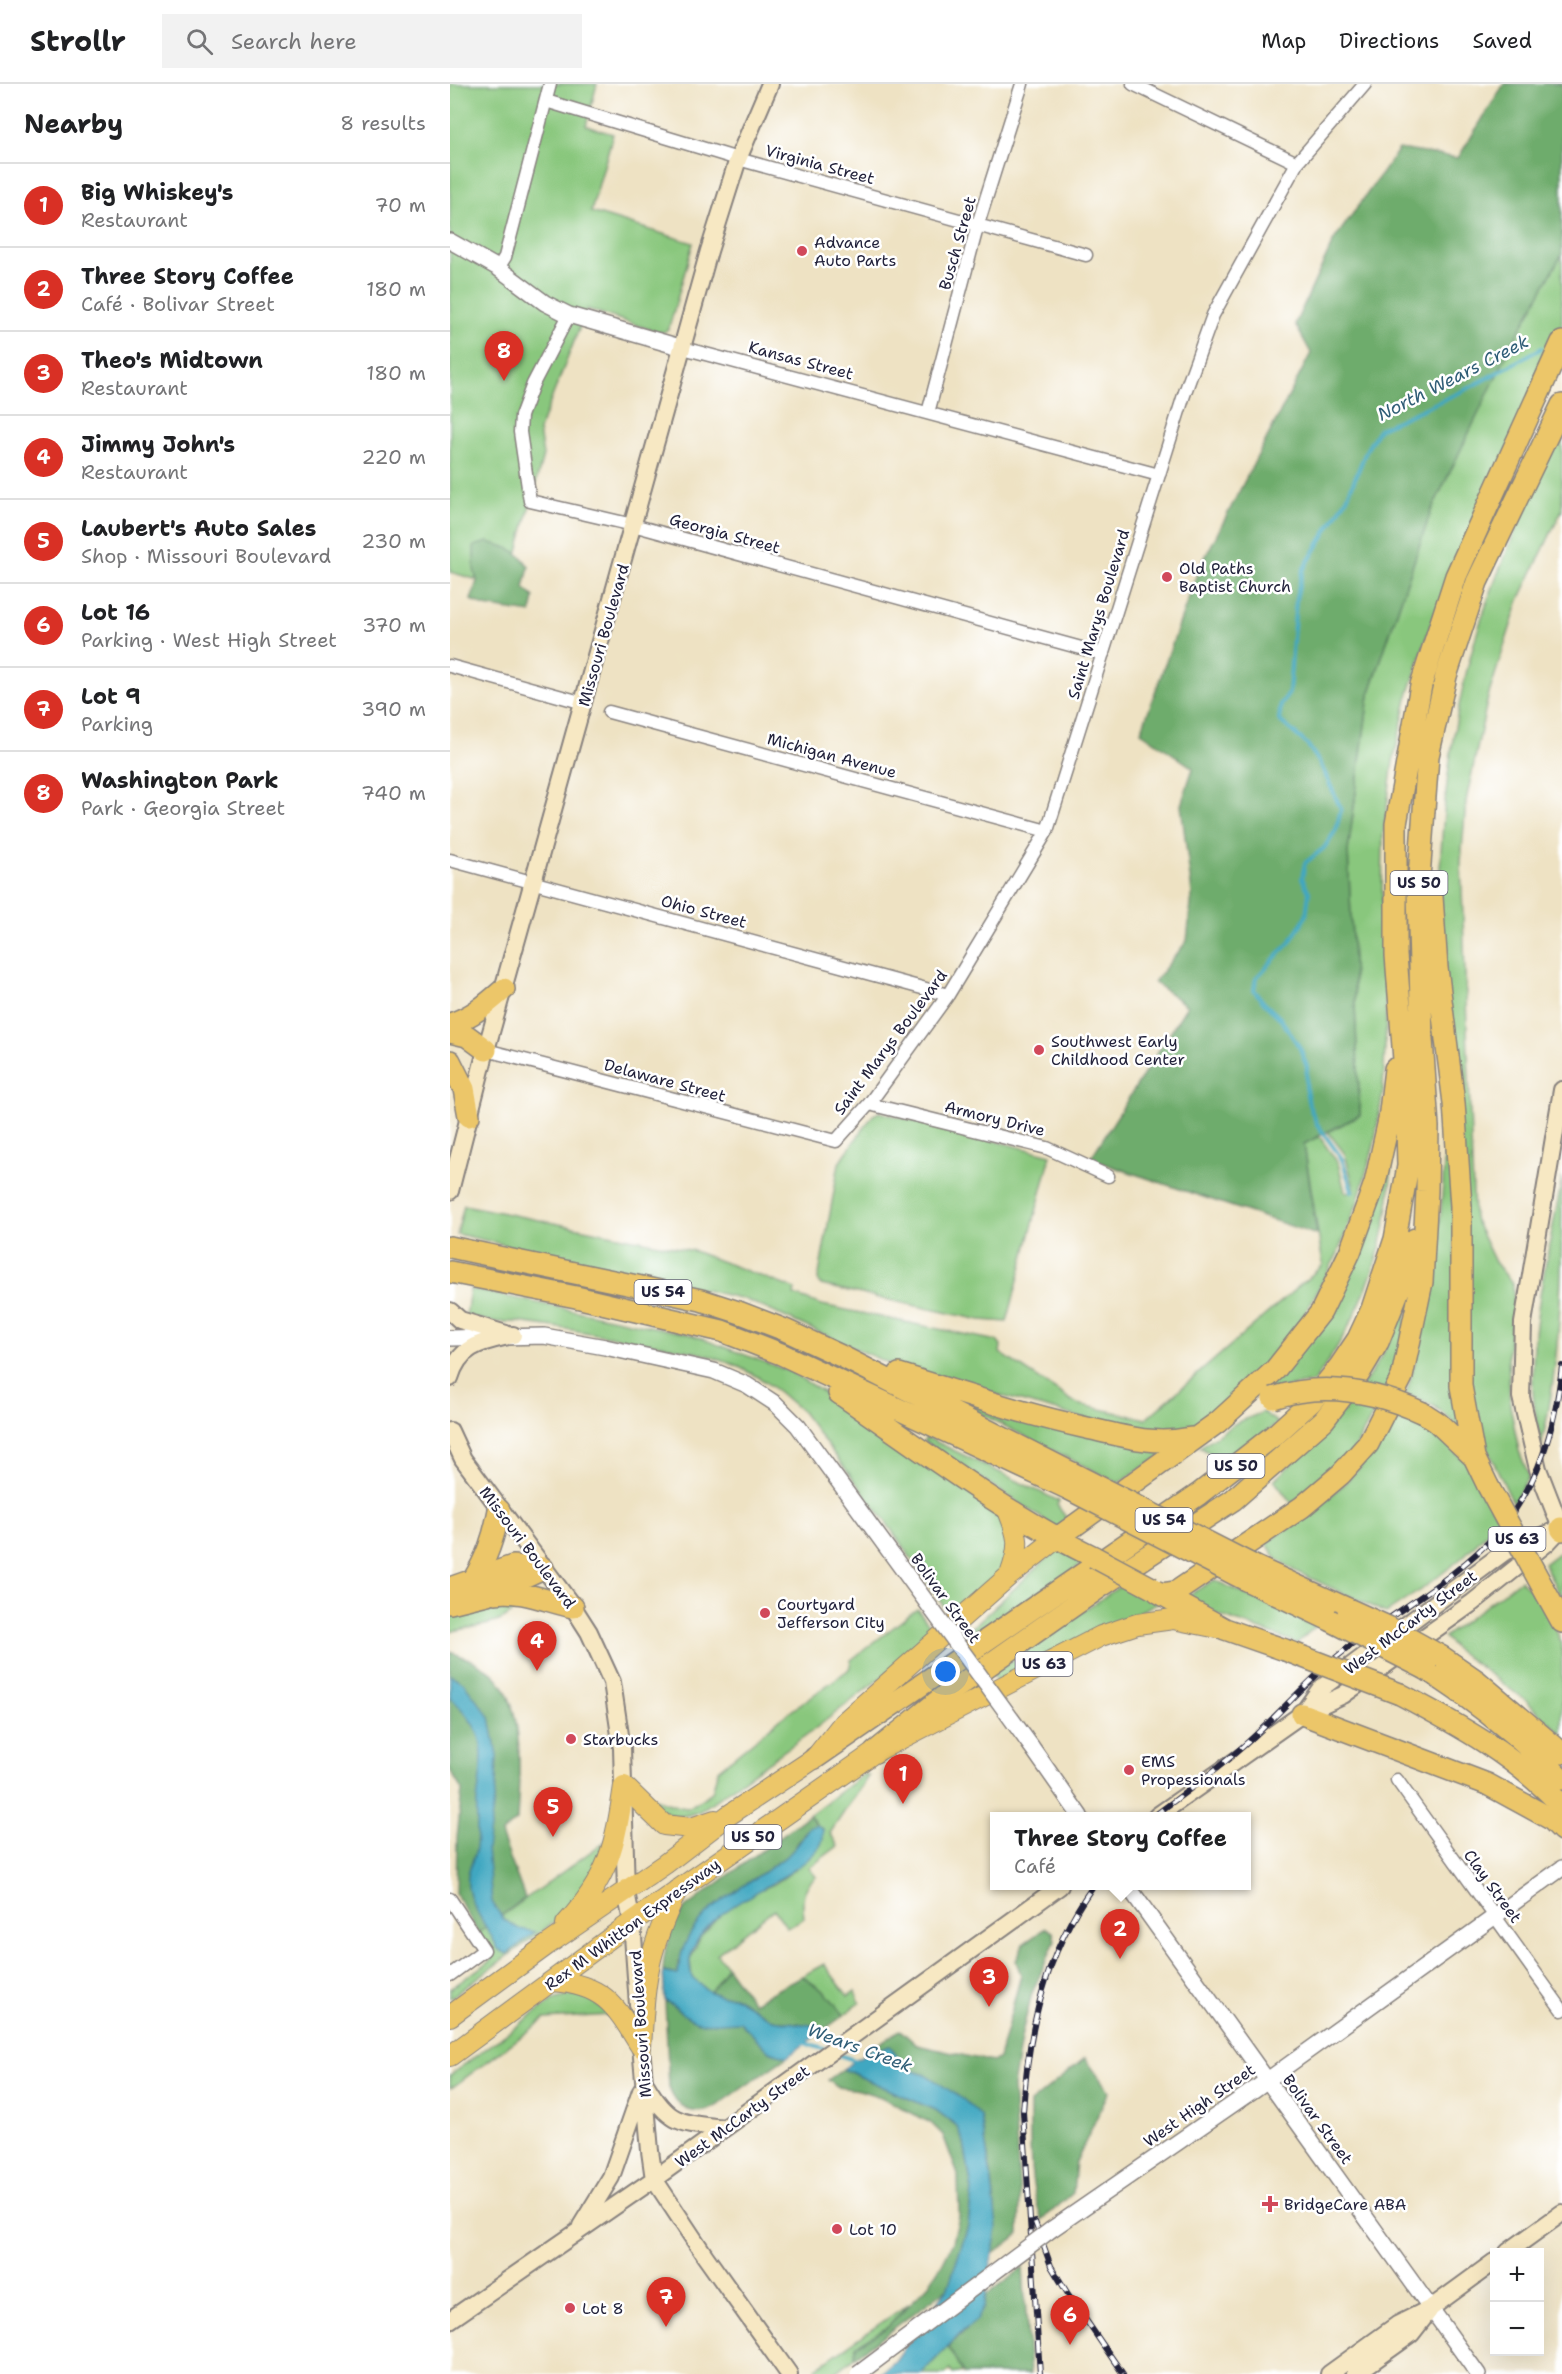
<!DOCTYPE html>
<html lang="en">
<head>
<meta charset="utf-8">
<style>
	:root { --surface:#fff; --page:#f2f2f2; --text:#202124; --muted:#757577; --line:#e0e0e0; --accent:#d93025 }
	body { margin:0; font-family:"Shantell Sans",sans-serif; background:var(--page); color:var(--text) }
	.controls { position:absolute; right:18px; bottom:18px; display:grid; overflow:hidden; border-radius:0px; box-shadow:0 6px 24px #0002 }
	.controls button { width:54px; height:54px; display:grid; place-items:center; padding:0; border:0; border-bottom:2px solid var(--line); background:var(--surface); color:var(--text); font:30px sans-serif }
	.you { position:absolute; left:496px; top:1588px; width:21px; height:21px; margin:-15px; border:4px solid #fff; border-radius:50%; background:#1a73e8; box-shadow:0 0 0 9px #1a73e833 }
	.badge { display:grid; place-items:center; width:39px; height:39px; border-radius:50%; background:var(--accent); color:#fff; font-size:20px; font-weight:700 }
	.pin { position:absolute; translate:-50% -50px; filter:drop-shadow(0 2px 3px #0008) }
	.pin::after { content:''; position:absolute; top:32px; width:21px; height:18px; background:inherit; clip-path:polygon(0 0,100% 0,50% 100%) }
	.popup { position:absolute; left:540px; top:1728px; width:261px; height:78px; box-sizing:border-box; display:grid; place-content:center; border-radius:0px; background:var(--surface); filter:drop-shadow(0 2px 4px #0005); font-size:20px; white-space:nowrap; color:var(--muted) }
	.popup b { font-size:22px; color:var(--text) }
	.popup::after { content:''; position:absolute; left:50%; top:100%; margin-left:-12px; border:12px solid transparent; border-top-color:var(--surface) }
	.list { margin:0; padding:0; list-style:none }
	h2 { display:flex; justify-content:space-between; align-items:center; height:78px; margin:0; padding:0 24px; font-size:26px }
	h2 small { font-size:20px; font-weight:400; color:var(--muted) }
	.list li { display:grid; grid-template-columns:39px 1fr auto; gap:18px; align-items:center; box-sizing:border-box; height:84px; padding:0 24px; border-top:2px solid var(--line) }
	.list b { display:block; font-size:22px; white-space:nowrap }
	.list p { margin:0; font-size:20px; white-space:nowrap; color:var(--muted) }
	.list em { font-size:20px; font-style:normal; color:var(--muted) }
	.icon { flex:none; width:33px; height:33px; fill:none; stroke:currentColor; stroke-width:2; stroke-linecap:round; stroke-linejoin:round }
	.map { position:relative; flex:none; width:1112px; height:2290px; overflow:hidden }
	header { display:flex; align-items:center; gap:36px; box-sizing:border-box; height:84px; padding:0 30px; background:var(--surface); border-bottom:2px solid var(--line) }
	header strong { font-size:28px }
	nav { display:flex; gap:33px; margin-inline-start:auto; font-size:21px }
	.search { width:420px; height:54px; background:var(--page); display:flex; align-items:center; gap:15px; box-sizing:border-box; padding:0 21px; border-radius:0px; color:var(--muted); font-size:22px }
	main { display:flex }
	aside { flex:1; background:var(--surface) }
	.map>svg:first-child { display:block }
</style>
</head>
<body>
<header>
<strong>Strollr</strong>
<div class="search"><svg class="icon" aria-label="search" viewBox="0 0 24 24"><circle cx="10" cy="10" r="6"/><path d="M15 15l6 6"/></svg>Search here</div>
<nav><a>Map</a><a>Directions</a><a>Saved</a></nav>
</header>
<main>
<aside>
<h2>Nearby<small>8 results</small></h2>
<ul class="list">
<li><span class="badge">1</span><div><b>Big Whiskey's</b><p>Restaurant</p></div><em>70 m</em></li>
<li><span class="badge">2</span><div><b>Three Story Coffee</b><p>Café · Bolivar Street</p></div><em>180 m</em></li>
<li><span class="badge">3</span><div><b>Theo's Midtown</b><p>Restaurant</p></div><em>180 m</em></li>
<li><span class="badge">4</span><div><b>Jimmy John's</b><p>Restaurant</p></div><em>220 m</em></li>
<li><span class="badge">5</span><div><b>Laubert's Auto Sales</b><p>Shop · Missouri Boulevard</p></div><em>230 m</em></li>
<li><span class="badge">6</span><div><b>Lot 16</b><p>Parking · West High Street</p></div><em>370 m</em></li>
<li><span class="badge">7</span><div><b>Lot 9</b><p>Parking</p></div><em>390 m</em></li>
<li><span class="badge">8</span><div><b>Washington Park</b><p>Park · Georgia Street</p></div><em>740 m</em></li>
</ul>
</aside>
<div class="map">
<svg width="1112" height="2290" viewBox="0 0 1112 2290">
	<rect width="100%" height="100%" fill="#fff"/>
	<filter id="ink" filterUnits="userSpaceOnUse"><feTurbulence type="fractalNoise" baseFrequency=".0167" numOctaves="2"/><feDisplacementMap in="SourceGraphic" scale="12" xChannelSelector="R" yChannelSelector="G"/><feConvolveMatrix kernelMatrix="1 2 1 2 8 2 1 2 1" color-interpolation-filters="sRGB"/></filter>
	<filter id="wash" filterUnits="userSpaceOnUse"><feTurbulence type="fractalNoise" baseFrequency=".008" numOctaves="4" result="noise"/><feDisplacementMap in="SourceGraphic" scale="24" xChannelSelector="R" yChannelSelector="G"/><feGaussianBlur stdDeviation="1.35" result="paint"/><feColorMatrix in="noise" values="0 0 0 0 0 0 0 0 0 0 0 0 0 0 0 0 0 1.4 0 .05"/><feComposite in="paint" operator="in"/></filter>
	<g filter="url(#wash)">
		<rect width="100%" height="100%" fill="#eee2c3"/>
		<path fill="#89c77d" stroke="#56745c" stroke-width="1.5" d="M0 0H147L136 42 163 50 141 128 243 159 219 244 214 248H208L137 225 89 346 93 372 58 505 0 488Z
			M1112 170V240L982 536 957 615 943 678 933 752 932 821 936 940 933 1007 924 1061 907 1120 887 1171 853 1233 819 1275 786 1308 748 1341 729 1350 677 1346 468 1289 438 1279 294 1215 7 1150 14 1121 244 1167 345 1205 344 1211 372 1221 547 1257 551 1262 550 1269 627 1320 696 1335 873 1181 854 1060 869 1052 888 1079 895 1108 905 1107 895 1070 878 1048 910 1031 898 767 919 611 981 427 1060 264Z
			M1112 344V426L1069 516 1038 613 1016 717 1011 778 1024 1134 1045 1178 1063 1200V1229L1058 1269 1060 1321 1069 1367 1079 1392 1063 1419 1039 1368 1025 1329 1020 1294 989 806C993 710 1004 611 1037 519 1058 459 1086 401 1112 344Z
			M429 1028 601 1071 557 1238 530 1236 371 1201 368 1196 389 1079 423 1031Z
			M996 1031 1002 1098 1011 1344 984 1322 956 1310C984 1225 994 1120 996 1031Z
			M942 1066C941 1084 941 1103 938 1121 930 1187 902 1245 864 1298L811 1308 840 1278Z
			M1112 1094C1112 1183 1112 1276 1091 1362 1088 1344 1084 1326 1083 1308 1080 1236 1100 1164 1112 1094Z
			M20 1205 242 1251 341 1288 406 1329 556 1431 560 1480 503 1536 436 1438 352 1328 329 1308 308 1293 285 1281 253 1270 211 1261 104 1243 68 1238H43L16 1232Z
			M958 1217 950 1281 901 1371 842 1420 824 1396C884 1342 928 1294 958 1217Z
			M505 1317 709 1366 714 1370 668 1399Z
			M948 1327 969 1335 1019 1381 1049 1436 1013 1473 975 1503 936 1529 845 1487 827 1475 816 1459C877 1417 912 1394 948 1327Z
			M813 1328 828 1339 775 1379 750 1363 786 1339Z
			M476 1353 609 1417 607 1421 618 1436 607 1444 474 1357Z
			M607 1465 635 1478 519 1555 515 1550Z
			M1112 1466V1515L1094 1480Z
			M764 1496 866 1542 847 1559 755 1526 735 1513Z
			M1070 1496 1093 1516 1112 1560V1650L1075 1616 1004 1564 994 1553Z
			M673 1500 707 1519 548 1599 542 1590Z
			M78 1519V1523L64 1526C52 1543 19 1542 0 1548V1532L47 1520Z
			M467 1525 487 1550 366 1644 250 1727C225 1737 216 1733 199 1713L230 1723 238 1724 262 1708 268 1686 330 1635 398 1586 401 1581V1576Z
			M414 1690 419 1691 380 1749 388 1762 359 1784 366 1793C351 1805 352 1817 354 1834L337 1844 324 1825 267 1870 277 1883 260 1908 242 1894 240 1876 251 1852 272 1829 302 1809 324 1800 345 1786 373 1745 367 1741 359 1731Z
			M154 1758 146 1790 114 1831 0 1914V1905L41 1876 42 1870 28 1849Z
			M374 1880 398 1912 405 1907 410 1919 394 1931 376 1909 352 1892Z
			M127 1910 139 1913 159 1931 95 1935 0 2005V1991L103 1916Z
			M458 2220 438 2243 406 2262 405 2273 384 2290H368L366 2284Z
			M498 2263 513 2288 503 2290 500 2286 495 2290H471Z"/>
		<path fill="#6eac6c" stroke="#486754" stroke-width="1.5" d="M1054 0H1112V170L1060 264 981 427 919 611 898 767 910 1031 854 1060 867 1151 640 1075 737 922 704 898 737 857 742 810 731 721 743 684 691 648 748 487 861 269 845 240 884 156 949 65 1008 74Z
			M38 458C57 463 69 466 79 483L74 504 84 513 81 529 34 522 21 516 27 497 24 485V462Z
			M0 1568C18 1574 36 1581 48 1595 76 1628 69 1696 67 1736L51 1750 75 1814 28 1849 6 1810 7 1754 12 1706 0 1686Z
			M359 1731 367 1741 359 1743 341 1769 261 1825 228 1878V1891L213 1888C214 1862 220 1844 235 1824Z
			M596 1844 603 1848 605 1857 582 1909 572 1949 563 2002 570 2115 569 2150 543 2170C550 2123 539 2078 530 2032L478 1992 457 1985 440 1962 432 1965 425 1962 450 1946 467 1961 543 1978 549 1974 571 1891 566 1877 573 1860Z
			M277 1883 303 1919 352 1892 376 1909 394 1931 375 1945 367 1942 323 1936 284 1912H272L260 1908Z
			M215 1917C225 1921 230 1929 238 1933 255 1941 272 1938 290 1938L319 1967 337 1973 265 2023C244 2033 227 2026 219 2004Z
			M635 1974 659 2007 626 2078 623 2109 592 2136C578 2100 580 2057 580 2019Z
			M393 1985 487 2027 507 2042 514 2058 522 2106 518 2142 498 2204 405 2273 406 2262 438 2243 479 2200 492 2180 503 2158 509 2133 508 2091 493 2051 481 2039 431 2013 409 2006 387 2003 378 1996Z
			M573 2184 580 2290H514L498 2263C514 2246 532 2237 535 2212Z"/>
		<path fill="#40a7c1" stroke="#31647e" stroke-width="1.5" d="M0 1591 13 1598 40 1633 47 1671 46 1703 37 1765 42 1818 53 1835 69 1845 85 1848 57 1870 48 1865C40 1847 20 1822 18 1803 16 1785 24 1779 26 1763 28 1748 26 1733 27 1717 33 1666 41 1653 0 1613Z
			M367 1741 373 1745C373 1748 374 1755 372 1758 370 1765 362 1771 357 1776 322 1807 252 1823 240 1875 239 1881 241 1888 242 1894L260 1908 272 1912H283L323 1936 367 1942 375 1945 337 1973 319 1967 290 1938C272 1938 254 1944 238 1933 229 1928 225 1921 215 1917L213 1888 228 1891C231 1824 297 1806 340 1769 348 1762 354 1752 359 1743Z
			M425 1962 432 1965 440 1962 457 1985 478 1992 514 2016 531 2032 542 2098 547 2144 534 2223 527 2236 512 2248 471 2290H430L445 2277 498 2204 518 2142 522 2106 514 2058 507 2042 487 2027 393 1985Z"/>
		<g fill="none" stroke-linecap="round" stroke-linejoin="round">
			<path stroke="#40a7c1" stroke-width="4" d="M902 1107 892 1075 867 1040 859 1021 856 1006 857 983 850 964 830 934 814 919 804 906 806 894 840 858 856 832 859 808 852 794 855 779 874 764 886 746 891 725 871 681 857 660 829 636 831 620 839 609 846 514 853 486 897 414 917 365 929 345 1017 305 1092 264
				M352 1958 373 1965
				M386 1970 407 1977"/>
		</g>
	</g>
	<g filter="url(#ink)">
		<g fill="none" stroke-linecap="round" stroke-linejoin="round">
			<defs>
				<path id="minor" d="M683 0 847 79
					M96 17 288 75 636 171
					M48 184 55 173 100 0
					M119 231 83 300 71 332 70 348 80 417 183 441 653 570
					M233 264 709 391
					M478 329 528 140 572 0
					M0 582 134 619
					M159 628 597 747
					M0 776 498 911
					M36 966 386 1057 419 1020 498 911 597 747 734 311 763 231 847 79 915 0
					M419 1020 597 1064 658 1092
					M947 1696 1112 1926
					M0 1815 34 1866 0 1891"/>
				<path id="tertiary" d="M0 157 48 184 95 219 119 231 233 264
					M0 1254 94 1252 155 1263 264 1287 297 1301 326 1320 348 1342 483 1527
					M581 1662 630 1732
					M678 1802 1028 2290
					M602 2145 805 2005 1112 1784"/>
				<path id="secondary" d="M0 1107 36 966 259 167 288 75 320 0
					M0 1227 10 1236 56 1250
					M0 1294C10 1260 33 1258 63 1251
					M0 1347 13 1375 123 1523 139 1548 162 1598 172 1664 176 1808 182 1838 188 1921
					M1111 1444 1088 1385 1071 1313 1073 1239 1112 1006
					M853 1629 870 1605 1053 1469 1102 1448
					M707 1732 852 1630 893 1611 1022 1519 1097 1459 1111 1444
					M190 1950 200 2067 204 2095 255 2172 339 2290
					M196 2001C220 2042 232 2039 275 2044
					M131 2142 161 2093 191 2007
					M1058 2168 1112 2129
					M0 2236 204 2095 610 1802
					M879 2290 947 2241 981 2224 1044 2178
					M905 2290 961 2250 979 2227"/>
				<path id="trunk" d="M557 1424C569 1453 571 1461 560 1491
					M174 1702 214 1741 241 1744 265 1736
					M116 1840C159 1793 165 1762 174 1702
					M103 1897C155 1901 165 1921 191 1963
					M0 1932 97 1861 215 1780 279 1731 365 1674 393 1639 560 1491 606 1455
					M191 1963C193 1934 194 1903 201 1875 207 1851 217 1828 227 1806
					M0 1972 182 1838 425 1668 651 1552 687 1540 723 1535 768 1544"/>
				<path id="motorway" d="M982 813 987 884 1004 1019 1011 1122V1302L1024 1373 1038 1402
					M0 940C22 933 37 920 54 905
					M0 948 17 952 36 966
					M0 977 14 1005 19 1032
					M0 1163 187 1202 251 1216 291 1229 335 1246 391 1272 622 1389
					M0 1188 126 1213 272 1247 331 1270 619 1405
					M449 1290C511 1309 573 1330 637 1344 674 1352 703 1362 741 1354
					M389 1309C472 1366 554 1429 644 1473
					M973 1329 987 1338 1024 1373
					M1111 1444 1112 1446
					M606 1455 768 1338 825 1286 871 1228 900 1168 925 1099 939 1036 945 985
					M806 1483 898 1525
					M796 1496 880 1536
					M22 1498C37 1474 44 1453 49 1426
					M0 1504 63 1482 92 1484
					M708 1508 775 1545 835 1566
					M46 1509C70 1505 99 1518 123 1523
					M1096 1509 1112 1538
					M712 1510 726 1508 852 1423 891 1390 918 1360 952 1293 972 1198 977 1107 978 1043 972 955 968 807 978 672 996 592 1027 498 1112 321
					M0 1519 37 1510 93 1484
					M992 1573 1027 1597 1112 1669
					M976 1585C1025 1617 1070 1653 1112 1695
					M950 1610C1009 1641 1067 1673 1112 1722
					M852 1630 1037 1700 1101 1735 1112 1746
					M425 1668 493 1613 653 1501 783 1416 874 1336 909 1290 928 1258 958 1183 965 1155
					M365 1674 749 1410 827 1349 861 1318 890 1282 908 1255 922 1225 945 1155 958 1082 956 1002 946 871V740L971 601 1006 492 1112 258"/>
			</defs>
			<use href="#minor" stroke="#88827f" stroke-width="15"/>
			<use href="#tertiary" stroke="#88827f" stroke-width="18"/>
			<use href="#secondary" stroke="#88827f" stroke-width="20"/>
			<use href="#trunk" stroke="#88827f" stroke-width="22"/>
			<use href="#motorway" stroke="#88827f" stroke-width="24"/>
			<use href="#minor" stroke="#fff" stroke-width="12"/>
			<use href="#tertiary" stroke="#fff" stroke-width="15"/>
			<use href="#secondary" stroke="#f7e8c3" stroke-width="16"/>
			<use href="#trunk" stroke="#ecc669" stroke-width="20"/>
			<use href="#motorway" stroke="#ecc669" stroke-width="21"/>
			<defs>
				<path id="rail" d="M704 1732C733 1710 763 1689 790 1665 825 1635 854 1600 889 1571 940 1529 1003 1498 1047 1449 1090 1400 1105 1344 1112 1282
					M585 2138 601 2182 618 2210 673 2290
					M590 2290 573 2028C578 1945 595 1870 643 1802"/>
			</defs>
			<use href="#rail" stroke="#22223b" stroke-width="6"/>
			<use href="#rail" stroke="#fff" stroke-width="4" stroke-dasharray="11" stroke-linecap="butt"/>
			<defs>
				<path id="tertiary-bridge" d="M483 1527 581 1662
					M408 2290 602 2145"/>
				<path id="motorway-bridge" d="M823 1314C874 1297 925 1307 973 1329
					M622 1389 806 1483
					M1038 1402 1096 1509
					M619 1405 796 1496
					M644 1473 702 1504
					M898 1525 938 1543 992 1573
					M880 1536 976 1585
					M835 1566 950 1610"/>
			</defs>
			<use href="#tertiary-bridge" stroke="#88827f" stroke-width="18" stroke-linecap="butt"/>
			<use href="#motorway-bridge" stroke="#88827f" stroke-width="24" stroke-linecap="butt"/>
			<use href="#tertiary-bridge" stroke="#fff" stroke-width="15"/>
			<use href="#motorway-bridge" stroke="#ecc669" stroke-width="21"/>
		</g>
	</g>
	<g fill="#d1495b" stroke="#fff" stroke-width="2">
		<circle cx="352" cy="167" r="6"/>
		<circle cx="717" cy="493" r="6"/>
		<circle cx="589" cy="966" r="6"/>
		<circle cx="315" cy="1529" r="6"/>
		<circle cx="121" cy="1655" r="6"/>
		<circle cx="679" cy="1686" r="6"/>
		<path d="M817 2111h6v6h6v6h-6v6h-6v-6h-6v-6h6z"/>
		<circle cx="387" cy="2145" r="6"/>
		<circle cx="120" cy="2224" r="6"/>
	</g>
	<g text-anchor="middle" stroke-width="5" stroke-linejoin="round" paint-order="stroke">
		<g fill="#fff" stroke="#646476" stroke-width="1.5">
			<rect x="940.5" y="787" width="57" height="24" rx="4.5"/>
			<rect x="184.5" y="1196" width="57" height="24" rx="4.5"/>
			<rect x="757.5" y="1370" width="57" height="24" rx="4.5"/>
			<rect x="685.5" y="1424" width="57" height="24" rx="4.5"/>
			<rect x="1038.5" y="1443" width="57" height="24" rx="4.5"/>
			<rect x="565.5" y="1568" width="57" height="24" rx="4.5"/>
			<rect x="274.5" y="1741" width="57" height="24" rx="4.5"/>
		</g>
		<g font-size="15" font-weight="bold" fill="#22223b">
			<text x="969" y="804">US 50</text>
			<text x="213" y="1213">US 54</text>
			<text x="786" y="1387">US 50</text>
			<text x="714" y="1441">US 54</text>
			<text x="1067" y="1460">US 63</text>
			<text x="594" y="1585">US 63</text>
			<text x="303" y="1758">US 50</text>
		</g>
		<g font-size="16" fill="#22223b" stroke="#fff">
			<text transform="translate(370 80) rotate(15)" y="6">Virginia Street</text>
			<text transform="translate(507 159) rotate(-74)" y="6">Busch Street</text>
			<text transform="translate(351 276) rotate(15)" y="6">Kansas Street</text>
			<text transform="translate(275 449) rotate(15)" y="6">Georgia Street</text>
			<text transform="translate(648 530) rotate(-73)" y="6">Saint Marys Boulevard</text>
			<text transform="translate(153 551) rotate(-74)" y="6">Missouri Boulevard</text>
			<text transform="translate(382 671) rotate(15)" y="6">Michigan Avenue</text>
			<text transform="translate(254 827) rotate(15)" y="6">Ohio Street</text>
			<text transform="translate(440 958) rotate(-53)" y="6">Saint Marys Boulevard</text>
			<text transform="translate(215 996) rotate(15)" y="6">Delaware Street</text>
			<text transform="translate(545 1034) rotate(14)" y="6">Armory Drive</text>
			<text transform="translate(78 1463) rotate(53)" y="6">Missouri Boulevard</text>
			<text transform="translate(496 1514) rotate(54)" y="6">Bolivar Street</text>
			<text transform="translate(960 1538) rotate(-37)" y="6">West McCarty Street</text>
			<text transform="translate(1043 1802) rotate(54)" y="6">Clay Street</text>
			<text transform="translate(182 1840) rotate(-36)" y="6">Rex M Whitton Expressway</text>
			<text transform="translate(190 1940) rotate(-94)" y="6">Missouri Boulevard</text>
			<text transform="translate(749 2021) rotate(-35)" y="6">West High Street</text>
			<text transform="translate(292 2032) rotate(-36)" y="6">West McCarty Street</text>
			<text transform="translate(868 2035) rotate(54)" y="6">Bolivar Street</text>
		</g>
		<g font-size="16" fill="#22223b" stroke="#fff" text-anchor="start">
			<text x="364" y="164">Advance<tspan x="364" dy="18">Auto Parts</tspan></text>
			<text x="729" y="490">Old Paths<tspan x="729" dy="18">Baptist Church</tspan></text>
			<text x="601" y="963">Southwest Early<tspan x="601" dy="18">Childhood Center</tspan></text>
			<text x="327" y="1526">Courtyard<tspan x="327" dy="18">Jefferson City</tspan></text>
			<text x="133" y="1661">Starbucks</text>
			<text x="691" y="1683">EMS<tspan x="691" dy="18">Propessionals</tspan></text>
			<text x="834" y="2126">BridgeCare ABA</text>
			<text x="399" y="2151">Lot 10</text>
			<text x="132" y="2230">Lot 8</text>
		</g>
		<g font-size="18" font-style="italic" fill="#305e77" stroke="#fff">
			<text transform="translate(1003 294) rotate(-27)" y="6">North Wears Creek</text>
			<text transform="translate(410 1964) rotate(20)" y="6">Wears Creek</text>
		</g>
	</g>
</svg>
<div class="controls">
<button>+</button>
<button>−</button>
</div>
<div class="you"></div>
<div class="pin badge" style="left:453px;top:1720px">1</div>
<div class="pin badge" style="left:670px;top:1875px">2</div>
<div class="popup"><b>Three Story Coffee</b>Café</div>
<div class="pin badge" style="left:539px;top:1923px">3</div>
<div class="pin badge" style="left:87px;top:1587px">4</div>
<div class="pin badge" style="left:103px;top:1753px">5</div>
<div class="pin badge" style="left:620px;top:2261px">6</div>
<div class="pin badge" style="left:216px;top:2243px">7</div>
<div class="pin badge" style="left:54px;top:297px">8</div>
</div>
</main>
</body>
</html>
